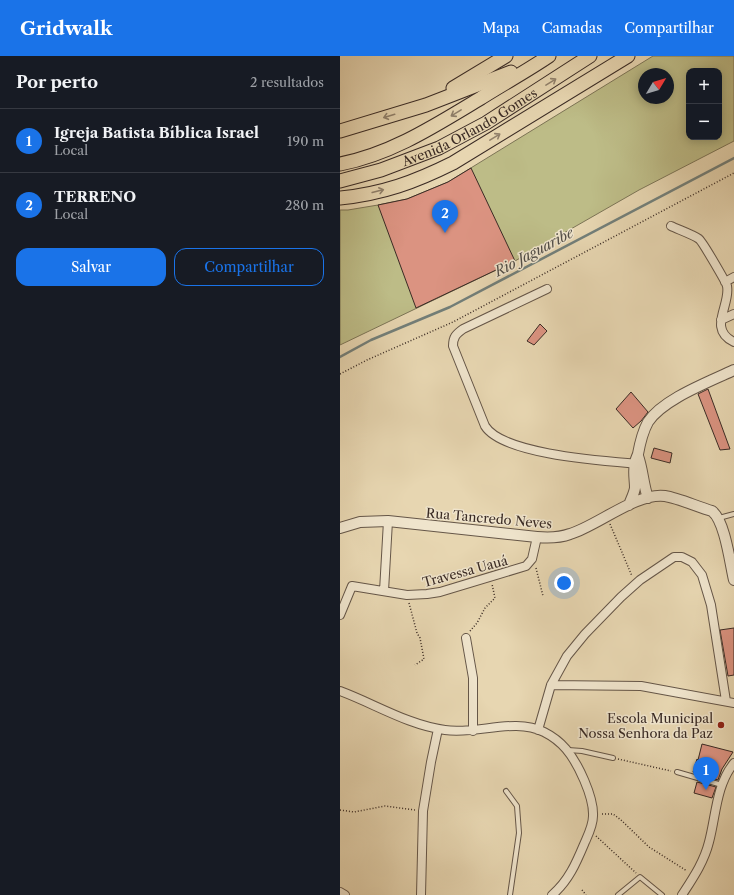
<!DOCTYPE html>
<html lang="pt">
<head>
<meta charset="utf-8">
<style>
	:root { --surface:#171b24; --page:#20242c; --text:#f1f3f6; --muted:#9ea1a6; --line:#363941; --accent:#1a73e8 }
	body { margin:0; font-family:"Libre Caslon Text",serif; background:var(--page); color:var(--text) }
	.controls { position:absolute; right:12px; top:12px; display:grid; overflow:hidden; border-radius:8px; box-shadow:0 2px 10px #0003 }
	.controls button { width:36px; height:36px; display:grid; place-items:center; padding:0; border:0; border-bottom:1px solid var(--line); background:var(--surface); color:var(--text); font:20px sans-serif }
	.compass { position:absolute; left:298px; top:12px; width:36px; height:36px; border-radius:50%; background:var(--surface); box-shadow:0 2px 10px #0003; rotate:52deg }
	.you { position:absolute; left:224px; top:527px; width:14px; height:14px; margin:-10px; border:3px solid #fff; border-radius:50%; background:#1a73e8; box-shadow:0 0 0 6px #1a73e833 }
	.badge { display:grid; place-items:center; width:26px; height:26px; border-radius:50%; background:var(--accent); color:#fff; font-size:13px; font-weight:700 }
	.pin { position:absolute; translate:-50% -33px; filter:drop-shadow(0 1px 2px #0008) }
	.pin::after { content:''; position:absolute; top:21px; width:14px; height:12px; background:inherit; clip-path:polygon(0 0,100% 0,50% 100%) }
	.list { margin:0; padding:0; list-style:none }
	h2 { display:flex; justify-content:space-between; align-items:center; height:52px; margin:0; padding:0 16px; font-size:17px }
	h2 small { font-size:13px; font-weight:400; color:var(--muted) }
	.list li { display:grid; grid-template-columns:26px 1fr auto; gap:12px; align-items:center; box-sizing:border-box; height:64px; padding:0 16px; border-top:1px solid var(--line) }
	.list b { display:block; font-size:15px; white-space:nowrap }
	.list p { margin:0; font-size:13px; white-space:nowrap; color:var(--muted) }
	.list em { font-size:13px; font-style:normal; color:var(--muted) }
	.actions { display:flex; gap:8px; padding:12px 16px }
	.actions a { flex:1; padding:9px 0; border:1px solid var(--accent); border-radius:12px; text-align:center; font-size:14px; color:var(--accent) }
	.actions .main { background:var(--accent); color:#fff }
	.map { position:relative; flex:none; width:394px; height:839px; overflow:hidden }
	header { display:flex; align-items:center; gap:24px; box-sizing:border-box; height:56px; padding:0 20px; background:var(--accent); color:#fff }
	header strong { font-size:19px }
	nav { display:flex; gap:22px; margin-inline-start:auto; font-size:14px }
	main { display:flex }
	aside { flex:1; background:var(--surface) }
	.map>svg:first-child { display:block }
</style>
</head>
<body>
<header>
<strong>Gridwalk</strong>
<nav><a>Mapa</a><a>Camadas</a><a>Compartilhar</a></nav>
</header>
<main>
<aside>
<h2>Por perto<small>2 resultados</small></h2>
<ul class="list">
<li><span class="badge">1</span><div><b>Igreja Batista Bíblica Israel</b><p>Local</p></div><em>190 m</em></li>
<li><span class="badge">2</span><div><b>TERRENO</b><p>Local</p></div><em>280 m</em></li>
</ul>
<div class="actions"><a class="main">Salvar</a><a>Compartilhar</a></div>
</aside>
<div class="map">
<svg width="394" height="839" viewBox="0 0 394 839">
	<rect width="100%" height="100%" fill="#e7d6b1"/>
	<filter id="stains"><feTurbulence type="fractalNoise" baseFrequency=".005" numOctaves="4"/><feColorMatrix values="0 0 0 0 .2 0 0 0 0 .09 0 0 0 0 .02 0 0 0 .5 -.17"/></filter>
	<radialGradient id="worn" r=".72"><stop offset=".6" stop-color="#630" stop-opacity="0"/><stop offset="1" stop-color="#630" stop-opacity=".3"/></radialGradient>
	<path fill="#bdbc87" stroke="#7c7456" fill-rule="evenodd" d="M313 0H394V85L299 134 175 205 0 289V154H8L38 149 67 143 108 126ZM349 15H379V81H349ZM304 18H328V42H304Z"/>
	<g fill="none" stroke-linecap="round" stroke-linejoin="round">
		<path stroke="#727f7a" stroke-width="2.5" d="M0 301 31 284 110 251 394 102"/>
	</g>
	<path fill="#db9381" stroke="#3a2b25" d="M131 112 175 205 76 252 38 149 67 143 108 126Z
		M200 268 207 275 194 289 187 285Z
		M368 333 390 393 380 394 358 338Z
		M291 336 308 356 301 365 293 372 276 353Z
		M314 392 332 397 330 407 311 402Z
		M394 572V619L388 620 380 574Z
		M362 688 393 696 382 713 378 724 353 716 357 703 358 704Z
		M357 726 376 731 372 742 354 737Z"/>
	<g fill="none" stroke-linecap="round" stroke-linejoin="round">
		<defs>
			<path id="service" d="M379 462 394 458
				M228 694 242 695 273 702
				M337 716 382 729
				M166 735 177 750 179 777 170 839
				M278 839 300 821 322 839"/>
			<path id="minor" d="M331 170C337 173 354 179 359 183 362 185 386 226 387 230 391 249 367 273 394 286
				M385 226 394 221
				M207 233 123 273C116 278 113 281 113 290L145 370C163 399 266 405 300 408
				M381 264 394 258
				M44 535 48 465
				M0 559 12 530 67 539 87 538 100 536 186 510 192 503 197 481
				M126 582 133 622V675
				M211 629 301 630 394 647
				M0 635C35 648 68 669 105 674 137 679 175 661 204 676 212 680 220 686 226 693 238 707 254 741 253 760 253 769 249 777 245 786 237 805 229 825 212 839
				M198 674 211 629 227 600 245 578 281 541 300 524 334 501H342L352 506 362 519 371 549 386 645
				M0 836 5 839
				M81 839 83 755 91 706 98 673
				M342 839C353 822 364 806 369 786 376 760 376 729 394 707"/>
			<path id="tertiary" d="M298 400C303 414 303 428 308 442
				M289 449C291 443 294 438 295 432 295 424 293 415 295 407 295 404 297 401 298 398 300 387 302 377 308 366 323 343 369 326 394 314
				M0 472 20 466 48 465 197 481C208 482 219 482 230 478 257 470 297 436 325 440 338 442 358 451 372 455 385 465 390 507 394 524"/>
			<g id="primary">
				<path d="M113 32 166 0"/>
				<path d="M0 75 86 49 171 16"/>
				<path d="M0 108C52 98 96 69 141 42 163 28 187 15 209 0"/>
				<path id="s1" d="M0 125 41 114 99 92 146 67 250 0"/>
				<path d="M0 142C42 138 75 126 113 107L288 0"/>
			</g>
		</defs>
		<use href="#service" stroke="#655648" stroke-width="6"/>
		<use href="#minor" stroke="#655648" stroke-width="10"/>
		<use href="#tertiary" stroke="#655648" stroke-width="12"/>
		<use href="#primary" stroke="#3a2b25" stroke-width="15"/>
		<path stroke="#3a2b25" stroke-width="1.5" stroke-dasharray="1 2" stroke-linecap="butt" d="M0 318 27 304 113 266 394 117
			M270 468 292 520
			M196 512 203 540
			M69 547 77 577 80 582 84 603 75 609
			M130 575 137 567 145 552 155 542 152 528
			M278 703 331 715
			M0 754 14 756 45 750 75 754
			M262 758H273L281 764 309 791 347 815
			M256 780 296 817
			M242 834 246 839"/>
		<use href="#service" stroke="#efe4cc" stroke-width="4"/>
		<use href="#minor" stroke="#efe4cc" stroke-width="8"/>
		<use href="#tertiary" stroke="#efe4cc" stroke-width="10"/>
		<use href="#primary" stroke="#e7d6b1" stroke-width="13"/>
	</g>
	<defs><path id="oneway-shaft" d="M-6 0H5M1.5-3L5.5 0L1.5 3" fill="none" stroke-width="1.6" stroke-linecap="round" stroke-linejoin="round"/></defs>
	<g stroke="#90806b">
		<use href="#oneway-shaft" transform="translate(211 26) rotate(-32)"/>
		<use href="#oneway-shaft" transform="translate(116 57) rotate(149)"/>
		<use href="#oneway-shaft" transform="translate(49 60) rotate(163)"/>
		<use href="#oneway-shaft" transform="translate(155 81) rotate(-31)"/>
		<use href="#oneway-shaft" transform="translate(38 135) rotate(-14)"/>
	</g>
	<circle fill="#8f2418" stroke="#efe4cc" stroke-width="1.5" cx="381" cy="669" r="4"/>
	<g text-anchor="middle" stroke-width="3" stroke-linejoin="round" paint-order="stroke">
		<g font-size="13" fill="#3a2b25" stroke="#efe4cc">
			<text dy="5" stroke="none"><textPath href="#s1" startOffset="141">Avenida Orlando Gomes</textPath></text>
			<text transform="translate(149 462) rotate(5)" y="5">Rua Tancredo Neves</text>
			<text transform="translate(125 515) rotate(-15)" y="5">Travessa Uauá</text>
		</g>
		<g font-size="13" fill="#3a2b25" stroke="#efe4cc" text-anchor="end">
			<text x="373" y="667">Escola Municipal<tspan x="373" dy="15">Nossa Senhora da Paz</tspan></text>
		</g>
		<g font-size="14" font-style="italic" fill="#524e48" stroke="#efe4cc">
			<text transform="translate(194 196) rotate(-28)" y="5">Rio Jaguaribe</text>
		</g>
	</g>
	<rect width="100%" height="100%" filter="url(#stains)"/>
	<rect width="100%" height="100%" fill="url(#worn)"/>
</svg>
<div class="controls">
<button>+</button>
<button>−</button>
</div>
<svg class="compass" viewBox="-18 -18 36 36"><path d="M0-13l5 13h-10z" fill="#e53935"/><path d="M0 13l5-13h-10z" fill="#9ea1a6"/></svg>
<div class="you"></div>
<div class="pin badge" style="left:366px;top:734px">1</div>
<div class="pin badge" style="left:105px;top:177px">2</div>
</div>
</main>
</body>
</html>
